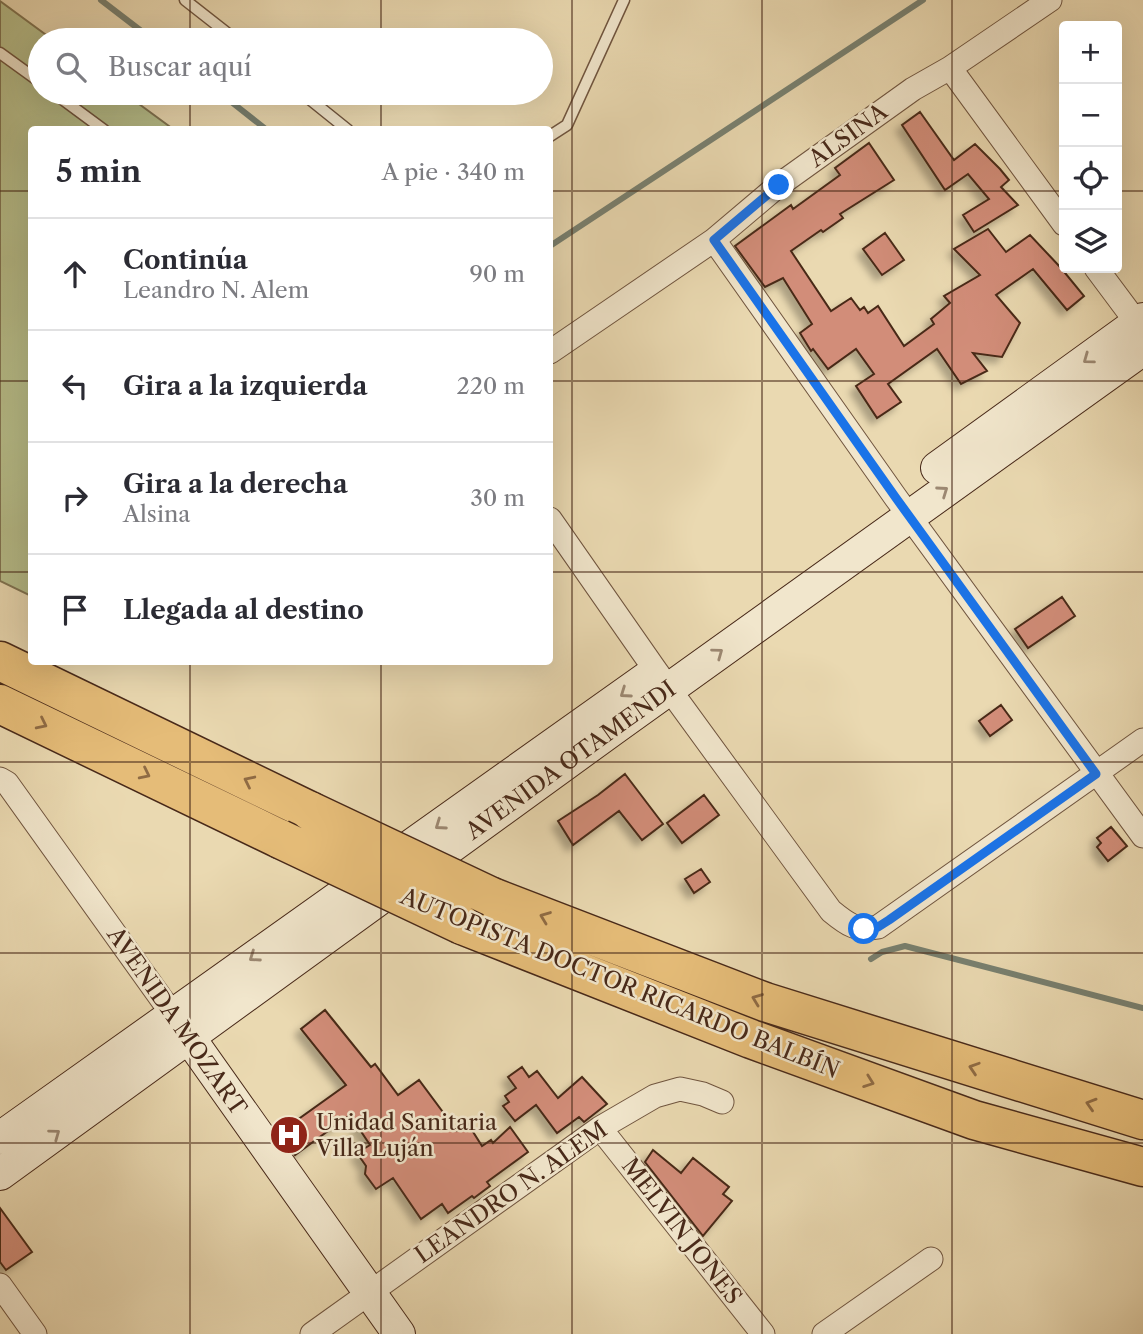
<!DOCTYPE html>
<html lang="es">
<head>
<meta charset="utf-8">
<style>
	:root { --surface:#fff; --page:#f7f7f7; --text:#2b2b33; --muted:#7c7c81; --line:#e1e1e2 }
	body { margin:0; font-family:"Libre Caslon Text",serif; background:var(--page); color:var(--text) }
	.controls { position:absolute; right:21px; top:21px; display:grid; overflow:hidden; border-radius:7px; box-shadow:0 7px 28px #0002 }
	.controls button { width:63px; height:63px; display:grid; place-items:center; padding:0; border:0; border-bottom:2px solid var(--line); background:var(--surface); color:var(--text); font:35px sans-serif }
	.stop { position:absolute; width:21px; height:21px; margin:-16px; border:5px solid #1a73e8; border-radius:50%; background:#fff }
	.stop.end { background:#1a73e8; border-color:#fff; box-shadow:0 2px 7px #0008 }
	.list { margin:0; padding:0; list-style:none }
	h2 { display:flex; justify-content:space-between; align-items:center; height:91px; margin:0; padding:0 28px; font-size:30px }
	h2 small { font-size:23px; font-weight:400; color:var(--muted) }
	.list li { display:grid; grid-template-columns:46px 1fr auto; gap:21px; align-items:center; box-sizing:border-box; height:112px; padding:0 28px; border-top:2px solid var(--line) }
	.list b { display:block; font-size:26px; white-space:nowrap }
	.list p { margin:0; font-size:23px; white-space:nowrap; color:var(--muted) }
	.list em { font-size:23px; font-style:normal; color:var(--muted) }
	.icon { flex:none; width:38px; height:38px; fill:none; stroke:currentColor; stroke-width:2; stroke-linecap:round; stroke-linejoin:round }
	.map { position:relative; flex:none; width:1143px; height:1334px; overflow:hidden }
	.search { position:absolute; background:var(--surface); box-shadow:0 7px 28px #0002; left:28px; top:28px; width:525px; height:77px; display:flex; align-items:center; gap:18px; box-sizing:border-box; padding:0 24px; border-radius:38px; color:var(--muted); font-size:26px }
	.panel { position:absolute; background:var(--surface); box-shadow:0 7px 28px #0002; left:28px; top:126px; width:525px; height:539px; border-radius:7px }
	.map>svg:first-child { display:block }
</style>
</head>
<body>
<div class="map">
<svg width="1143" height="1334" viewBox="0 0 1143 1334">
	<defs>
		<filter id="shadow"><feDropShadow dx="-6" dy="6" stdDeviation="3.5" flood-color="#0004"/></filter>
	</defs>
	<rect width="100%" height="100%" fill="#ead9b1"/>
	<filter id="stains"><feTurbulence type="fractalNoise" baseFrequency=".00286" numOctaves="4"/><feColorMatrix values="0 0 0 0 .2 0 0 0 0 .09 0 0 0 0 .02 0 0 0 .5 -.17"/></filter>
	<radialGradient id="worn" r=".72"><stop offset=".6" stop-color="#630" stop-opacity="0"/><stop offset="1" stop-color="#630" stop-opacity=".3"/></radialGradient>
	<path fill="#b7bf8c" stroke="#807452" stroke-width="2" d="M0 1 53 40H40V93H124L173 129 32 130 31 596 0 581Z"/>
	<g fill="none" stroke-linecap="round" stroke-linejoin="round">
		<path stroke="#788070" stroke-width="6" d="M101 0 153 40
			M220 93 267 130
			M550 246 923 0
			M871 959 882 952 905 946 1143 1008"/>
	</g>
	<path fill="#d28d79" stroke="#482919" stroke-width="2" filter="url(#shadow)" d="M920 112 954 160 975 144 1000 169 1009 180 1001 187 1018 205 974 232 963 215 989 199 968 174 945 190 902 125Z
		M869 143 894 180 840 214 843 218 823 232 821 230 791 251 831 311 851 298 860 310 864 307 868 313 878 306 904 346 934 324 931 319 950 303 944 296 980 275 954 249 988 229 1006 252 1030 235 1061 268 1084 296 1067 310 1033 269 996 295 1020 323 1002 357 973 353 987 371 961 384 937 349 888 384 901 402 877 418 856 386 874 374 856 349 828 369 813 349 811 351 800 333 812 324 783 278 765 287 735 246 791 205 793 209 840 175 835 168Z
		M885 233 904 260 882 275 863 249Z
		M1062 597 1075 616 1028 648 1015 629Z
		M1001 705 1012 720 990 736 979 721Z
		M625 774 663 824 642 840 619 811 573 845 558 821 598 795Z
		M704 795 719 815 682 843 667 823Z
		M1111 827 1127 846 1108 861 1097 847 1101 843 1097 838Z
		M701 869 710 882 694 893 685 879Z
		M325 1010 371 1067 375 1064 398 1095 419 1080 457 1131 468 1124 482 1146 491 1140 493 1143 510 1127 528 1152 487 1182 490 1186 474 1198 472 1196 448 1213 442 1204 421 1219 393 1178 376 1189 365 1174 366 1166 357 1153 370 1145 350 1115 295 1155 279 1133 346 1085 301 1029Z
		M522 1067 529 1077 537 1071 558 1098 582 1077 607 1104 584 1122 579 1117 557 1133 536 1105 515 1121 503 1106 509 1102 505 1096 516 1088 508 1077Z
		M653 1150 681 1173 693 1158 729 1187 723 1194 732 1201 703 1236 645 1162Z
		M0 1208 32 1252 6 1270 0 1262Z"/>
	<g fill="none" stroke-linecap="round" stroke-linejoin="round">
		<defs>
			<path id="lane" d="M185 0 236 40
				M0 53 40 82
				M54 93 104 130
				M302 93 348 130
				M550 136 567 125 624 0"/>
			<path id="street" d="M950 68 1064 224
				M714 240 896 498 1143 836
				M1096 268 1143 331
				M550 352 714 240 779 185 913 89 950 68 1050 0
				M550 519 656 671 831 911C848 925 856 931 878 927L1143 740
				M0 779 7 783 173 1015
				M600 1128 763 1334
				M0 1285 35 1334
				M312 1334 600 1128 655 1096 680 1089 703 1094 722 1102
				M824 1334 931 1259"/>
			<g id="secondary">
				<path d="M937 468 1143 319"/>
				<path d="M178 1022 399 1334"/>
				<path d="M0 1138 651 675"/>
				<path id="s1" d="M0 1174C380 898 760 621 1143 349"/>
			</g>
			<path id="highway" d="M0 661 310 811
				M0 704 280 839
				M492 897 765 1002 1143 1120
				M462 925 751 1039 974 1120 1143 1167"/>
		</defs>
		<use href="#lane" stroke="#70553f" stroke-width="13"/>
		<use href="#street" stroke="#70553f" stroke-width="25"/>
		<use href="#secondary" stroke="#482919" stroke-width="34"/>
		<use href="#highway" stroke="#482919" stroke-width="41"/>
		<use href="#lane" stroke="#f1e6cc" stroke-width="10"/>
		<use href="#street" stroke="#f1e6cc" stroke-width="23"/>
		<use href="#secondary" stroke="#f1e6cc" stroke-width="32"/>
		<use href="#highway" stroke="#e5bc78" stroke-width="38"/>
		<defs>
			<path id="highway-bridge" d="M310 811 492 897
				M280 839 462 925"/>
		</defs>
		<use href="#highway-bridge" stroke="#482919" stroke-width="41" stroke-linecap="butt"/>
		<use href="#highway-bridge" stroke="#e5bc78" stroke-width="38"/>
	</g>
	<defs><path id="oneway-chevron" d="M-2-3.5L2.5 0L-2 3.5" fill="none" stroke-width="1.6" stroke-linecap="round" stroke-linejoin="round" transform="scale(1.75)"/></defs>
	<g stroke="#9c8872">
		<use href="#oneway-chevron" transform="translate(1088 359) rotate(144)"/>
		<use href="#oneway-chevron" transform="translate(943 491) rotate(-35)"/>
		<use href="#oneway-chevron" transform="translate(718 653) rotate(-36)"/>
		<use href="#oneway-chevron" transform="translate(625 693) rotate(145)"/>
		<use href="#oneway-chevron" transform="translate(440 825) rotate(145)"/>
		<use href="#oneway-chevron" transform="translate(254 957) rotate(145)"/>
		<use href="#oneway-chevron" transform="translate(55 1134) rotate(-36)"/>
	</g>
	<g stroke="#8f6b44">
		<use href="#oneway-chevron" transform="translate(42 724) rotate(26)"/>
		<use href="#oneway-chevron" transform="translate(145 774) rotate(26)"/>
		<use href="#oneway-chevron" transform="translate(249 781) rotate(-154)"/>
		<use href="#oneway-chevron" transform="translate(545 917) rotate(-159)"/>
		<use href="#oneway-chevron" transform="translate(757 999) rotate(-159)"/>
		<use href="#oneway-chevron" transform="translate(974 1068) rotate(-162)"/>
		<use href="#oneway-chevron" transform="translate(869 1082) rotate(20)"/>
		<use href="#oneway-chevron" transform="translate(1091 1104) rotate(-163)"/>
	</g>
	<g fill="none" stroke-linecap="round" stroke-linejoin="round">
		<path stroke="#1a73e8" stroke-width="9" d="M779 185 714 240 896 498 1096 774 889 920 878 927 864 929"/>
	</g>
	<path fill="none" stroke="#482919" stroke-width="2" stroke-opacity="0.55" d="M190 0V40M381 0V40M572 0V1334M762 0V1334M952 0V1334M190 93V130M381 93V130M0 191H32M550 191H1064M1117 191H1143M0 381H32M550 381H1143M0 572H32M550 572H1143M190 662V1334M381 662V1334M0 762H1143M0 953H1143M0 1143H1143"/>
	<defs>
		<symbol id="hospital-disc" viewBox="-11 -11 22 22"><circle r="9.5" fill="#8f2418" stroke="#f1e6cc"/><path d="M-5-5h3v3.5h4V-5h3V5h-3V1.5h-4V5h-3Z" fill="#fff"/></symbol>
	</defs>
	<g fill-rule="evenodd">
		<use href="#hospital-disc" x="267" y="1113" width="44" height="44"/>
	</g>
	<g text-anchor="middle" stroke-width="5" stroke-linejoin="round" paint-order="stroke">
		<g font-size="23" fill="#482919" stroke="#f1e6cc">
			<text transform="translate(848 135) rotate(-36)" y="8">ALSINA</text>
			<text dy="8" stroke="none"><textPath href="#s1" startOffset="705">AVENIDA OTAMENDI</textPath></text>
			<text transform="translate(620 983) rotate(22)" y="8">AUTOPISTA DOCTOR RICARDO BALBÍN</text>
			<text transform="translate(177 1021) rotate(55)" y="8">AVENIDA MOZART</text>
			<text transform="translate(511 1192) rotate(-35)" y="8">LEANDRO N. ALEM</text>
			<text transform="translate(682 1231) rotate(52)" y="8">MELVIN JONES</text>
		</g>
		<g font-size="23" fill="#482919" stroke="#f1e6cc" text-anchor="start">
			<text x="316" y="1130">Unidad Sanitaria<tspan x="316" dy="26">Villa Luján</tspan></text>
		</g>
	</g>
	<rect width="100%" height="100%" filter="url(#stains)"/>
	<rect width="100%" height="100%" fill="url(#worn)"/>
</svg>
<div class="controls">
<button>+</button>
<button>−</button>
<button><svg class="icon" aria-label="locate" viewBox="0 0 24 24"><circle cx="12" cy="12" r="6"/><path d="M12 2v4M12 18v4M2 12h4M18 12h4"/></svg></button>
<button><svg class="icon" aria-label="layers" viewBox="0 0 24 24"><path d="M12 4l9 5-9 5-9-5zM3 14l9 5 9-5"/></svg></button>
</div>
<div class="stop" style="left:864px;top:929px"></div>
<div class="stop end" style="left:779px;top:185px"></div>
<div class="search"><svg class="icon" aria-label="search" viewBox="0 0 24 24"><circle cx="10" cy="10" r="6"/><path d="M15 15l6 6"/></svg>Buscar aquí</div>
<section class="panel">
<h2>5 min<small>A pie · 340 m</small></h2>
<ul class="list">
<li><svg class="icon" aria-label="ahead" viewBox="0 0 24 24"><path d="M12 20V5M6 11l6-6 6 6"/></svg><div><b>Continúa</b><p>Leandro N. Alem</p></div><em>90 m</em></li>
<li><svg class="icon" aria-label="left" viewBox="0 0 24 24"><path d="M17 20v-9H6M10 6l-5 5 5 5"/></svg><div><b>Gira a la izquierda</b></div><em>220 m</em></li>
<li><svg class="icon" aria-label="right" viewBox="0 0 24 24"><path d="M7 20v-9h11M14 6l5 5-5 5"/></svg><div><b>Gira a la derecha</b><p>Alsina</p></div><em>30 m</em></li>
<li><svg class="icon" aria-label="arrive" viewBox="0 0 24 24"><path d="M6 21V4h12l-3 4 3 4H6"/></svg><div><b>Llegada al destino</b></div></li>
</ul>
</section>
</div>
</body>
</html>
